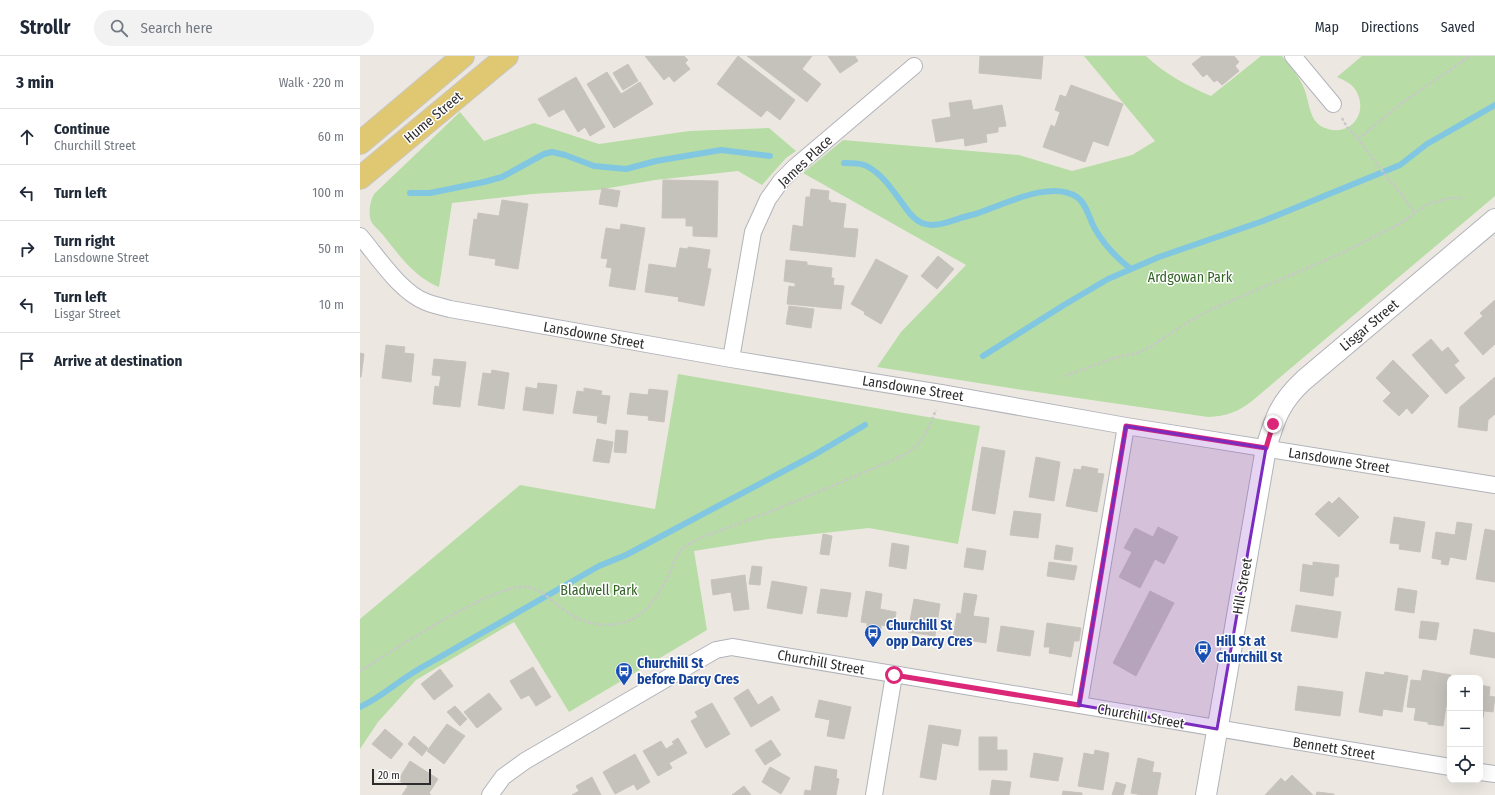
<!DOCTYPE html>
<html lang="en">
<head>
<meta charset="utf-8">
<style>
	:root { --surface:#fff; --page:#f2f2f3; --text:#1f2937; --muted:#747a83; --line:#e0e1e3 }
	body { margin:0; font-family:"Fira Sans Condensed",sans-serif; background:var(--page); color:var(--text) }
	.controls { position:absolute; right:12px; bottom:12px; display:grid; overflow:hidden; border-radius:8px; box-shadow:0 4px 16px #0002 }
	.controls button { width:36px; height:36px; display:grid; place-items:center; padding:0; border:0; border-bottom:1px solid var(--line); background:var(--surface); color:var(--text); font:20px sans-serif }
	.scale { position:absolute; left:12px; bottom:10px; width:59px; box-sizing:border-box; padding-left:4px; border:2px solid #2d2d2d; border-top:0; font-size:11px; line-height:14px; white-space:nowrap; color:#2d2d2d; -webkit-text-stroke:3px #fff; paint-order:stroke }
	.stop { position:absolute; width:12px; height:12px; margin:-9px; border:3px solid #db2777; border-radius:50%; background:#fff }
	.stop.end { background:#db2777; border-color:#fff; box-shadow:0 1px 4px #0008 }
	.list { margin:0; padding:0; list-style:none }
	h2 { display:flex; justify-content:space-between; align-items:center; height:52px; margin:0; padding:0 16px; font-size:17px }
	h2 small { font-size:13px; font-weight:400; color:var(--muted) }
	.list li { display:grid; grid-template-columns:26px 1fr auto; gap:12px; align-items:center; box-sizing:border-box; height:56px; padding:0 16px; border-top:1px solid var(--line) }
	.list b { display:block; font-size:15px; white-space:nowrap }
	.list p { margin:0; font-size:13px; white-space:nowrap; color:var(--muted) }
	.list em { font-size:13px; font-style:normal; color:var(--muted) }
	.icon { flex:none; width:22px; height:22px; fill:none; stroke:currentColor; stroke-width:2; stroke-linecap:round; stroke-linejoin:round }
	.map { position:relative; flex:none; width:1135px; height:739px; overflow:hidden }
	header { display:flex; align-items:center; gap:24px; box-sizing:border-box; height:56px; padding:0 20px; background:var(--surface); border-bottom:1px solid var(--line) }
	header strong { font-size:19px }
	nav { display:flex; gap:22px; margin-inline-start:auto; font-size:14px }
	.search { width:280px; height:36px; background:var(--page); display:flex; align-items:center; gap:10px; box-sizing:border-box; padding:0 14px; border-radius:22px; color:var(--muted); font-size:15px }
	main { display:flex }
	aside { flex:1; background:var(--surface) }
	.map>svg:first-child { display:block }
</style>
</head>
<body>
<header>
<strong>Strollr</strong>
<div class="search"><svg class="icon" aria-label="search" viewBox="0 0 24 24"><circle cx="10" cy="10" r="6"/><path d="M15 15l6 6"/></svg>Search here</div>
<nav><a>Map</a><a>Directions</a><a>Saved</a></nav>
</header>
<main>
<aside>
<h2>3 min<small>Walk · 220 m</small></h2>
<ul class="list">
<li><svg class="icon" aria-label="ahead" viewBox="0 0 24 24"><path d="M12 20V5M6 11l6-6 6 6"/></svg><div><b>Continue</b><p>Churchill Street</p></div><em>60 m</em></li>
<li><svg class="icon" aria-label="left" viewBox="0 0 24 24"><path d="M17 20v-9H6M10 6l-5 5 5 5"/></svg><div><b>Turn left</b></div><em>100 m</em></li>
<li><svg class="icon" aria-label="right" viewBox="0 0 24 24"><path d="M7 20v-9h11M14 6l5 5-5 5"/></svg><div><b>Turn right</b><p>Lansdowne Street</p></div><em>50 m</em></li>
<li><svg class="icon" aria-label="left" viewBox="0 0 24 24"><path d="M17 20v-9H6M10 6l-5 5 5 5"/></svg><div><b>Turn left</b><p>Lisgar Street</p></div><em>10 m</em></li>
<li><svg class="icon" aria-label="arrive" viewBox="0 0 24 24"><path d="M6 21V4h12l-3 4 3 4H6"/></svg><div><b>Arrive at destination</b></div></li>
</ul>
</aside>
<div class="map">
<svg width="1135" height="739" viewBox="0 0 1135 739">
	<rect width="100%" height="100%" fill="#ece8e1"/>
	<path fill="#b7dca5" d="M724 0H786C806 19 826 29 851 40L901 0H922C930 10 938 19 943 30 950 44 948 66 965 72 991 82 1010 56 995 33 991 27 983 24 977 21L1002 0H1135V140L892 345C878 356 866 360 848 361L663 334 517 311 541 276 606 209 443 117 483 84 659 99 712 115 772 99 795 85Z
		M100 56 124 85 174 67 239 88 329 75 409 72 436 95 426 102 402 129 378 115 295 124 238 134 172 138 92 147 79 231C54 221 39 199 23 179 19 174 11 168 10 162 9 154 10 145 14 138Z
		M318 318 620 370 598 488 509 472 408 483 334 495 347 574 209 656 154 566 56 624 18 666 0 693V563L160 429 295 453Z"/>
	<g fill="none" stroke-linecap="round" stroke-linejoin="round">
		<path stroke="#82c7e1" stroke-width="6" d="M484 107C493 107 503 107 510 112 525 121 535 138 545 151 549 157 555 164 562 167 574 172 587 166 598 163 605 160 614 159 621 156 647 147 692 124 717 141 727 148 729 163 735 173 745 190 755 201 771 213
			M50 137H70L124 126 142 121 184 98 192 96 205 99 234 110 266 113 296 105 361 94 410 100
			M623 300 704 249 748 223 799 201 903 165 1040 109 1067 88 1135 49
			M0 651C22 641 38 625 59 613L239 510 266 499 454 399 505 369"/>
	</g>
	<path fill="#c5c2bc" stroke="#c8c3bb" d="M285 0H324L328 4 325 7 330 13 314 26 309 20 304 24Z
		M378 0 435 44 420 64 407 54 401 61 357 28Z
		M387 0H452L442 13 461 28 447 46Z
		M468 0H495L498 5 480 17Z
		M620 0H683L681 23 619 17Z
		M842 0H874L879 6 875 10 879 15 862 29 857 24 854 26 847 18 843 21 832 8Z
		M268 8 278 25 263 34 253 17Z
		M247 16 261 38 280 26 293 48 254 72 227 28Z
		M216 21 245 71 230 80 225 71 218 76 204 53 189 61 178 43Z
		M711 29 763 48 748 90 733 85 725 106 683 91 691 69 695 71 700 56 695 54 700 39 706 41Z
		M611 44 613 54 642 49 646 70 638 71V76L626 78 627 86 605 90 604 82 576 86 572 64 591 61 589 47Z
		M303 124 358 125 357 181 333 180V170H326V162H302Z
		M242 132 260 135 257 151 239 148Z
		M451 133 469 135 468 144H470V146L486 148 483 172 498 173 495 201 430 194 433 169 443 171 446 141H450Z
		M142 144 168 148 158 213 135 209 136 203 109 199 114 163 117 164 118 157 139 160Z
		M261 168 285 172 275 234 249 230 252 212 246 211 248 203 241 202 246 172 260 174Z
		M328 191 350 194 347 212 351 213 344 250 318 245 319 241 285 236 289 208 316 212 320 192 328 193Z
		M578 200 594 213 577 233 561 220Z
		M516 203 548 220 521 268 504 258 505 256 491 248Z
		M426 204 447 206V209L472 212 471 222H474L473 229 484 230 481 253 427 248 429 230 435 231V227L424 225Z
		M1135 244V288L1123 299 1104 277 1123 260 1120 257Z
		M429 250 454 253 451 272 426 268Z
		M1071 283 1082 296 1088 291 1099 305 1094 309 1105 322 1086 338 1052 299Z
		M26 289 45 291 44 297 54 298 51 326 22 322Z
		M0 297 4 298 1 321H0Z
		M74 303 106 306 100 351 73 348 75 330 79 331 81 320 72 319Z
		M1033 304 1069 340 1052 358 1047 352 1039 360 1023 345 1031 337 1016 322Z
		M132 314 149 317 144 353 118 349 123 317 131 318Z
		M1135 321V358L1128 364 1127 375 1098 371 1100 351Z
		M178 327 197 329 193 358 163 354 166 331 177 333Z
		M224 332 242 335 241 339 250 340 246 368 237 366 238 360 213 357 217 335 224 336Z
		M289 333 308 335 304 366 288 364 289 360 267 358 270 337 288 339Z
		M256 374 268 375 266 397 254 396Z
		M237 383 253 386 249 407 233 405Z
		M622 391 645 395 635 458 612 454Z
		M676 401 700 406 694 445 669 441Z
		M722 410 738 413 737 417 744 418 737 456 706 450 714 413 721 414Z
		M979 441 999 461 979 481 955 458 969 445 972 448Z
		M654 455 681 458 678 482 650 479Z
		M1034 461 1065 466 1060 496 1039 493 1040 488 1030 487Z
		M1097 466 1112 468 1106 504 1090 501 1088 509 1081 508 1082 504 1072 502 1076 476 1095 479Z
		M798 471 818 481 804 508 795 503 780 532 759 521 772 496 764 492 775 472 793 481Z
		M1125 473 1135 475V526L1116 523Z
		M463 478 472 480 469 499 460 498Z
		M532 487 549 490 546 513 529 510Z
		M696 489 713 492 711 505 694 503Z
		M607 492 626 495 623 514 604 511Z
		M689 506 717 510 714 524 687 520Z
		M953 506 979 509 978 521H975L973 540 940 535 943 508 953 510Z
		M392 510 402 511 400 529 389 528Z
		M385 519 389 553 374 555 371 536 353 539 351 524Z
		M412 525 447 531 442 558 407 552Z
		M1038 532 1057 535 1054 557 1035 554Z
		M461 533 491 537 487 561 457 557Z
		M506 535 522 538 520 553 536 556 534 571 521 569V573L507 571V567L501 566Z
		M790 535 814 547 776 620 753 607Z
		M604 537 617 539 613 560 629 562 626 587 593 582 597 557 601 558Z
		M554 543 580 548 575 580 548 576Z
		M936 549 981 556 977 582 931 575Z
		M1061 565 1079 567 1076 584 1059 582Z
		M687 567 721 572 719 585H714L711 601 689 597 690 591H684Z
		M641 570 674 575 670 600 637 595Z
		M1114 573 1135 577V602L1110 598Z
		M173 611 191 641 176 650 169 639 161 643 150 625Z
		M80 613 93 630 74 644 61 628Z
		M1063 614 1091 619 1083 670 1068 668V666L1054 664 1056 652 1047 651 1051 624 1061 625Z
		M1006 616 1024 619 1025 616 1048 620 1042 656 1023 653 1022 660 999 656Z
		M1120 629 1130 631 1129 640 1135 641 1133 656 1124 655 1123 662 1120 661Z
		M938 630 983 636 980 660 935 654Z
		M388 633 398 649 412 640 420 654 391 671 374 642Z
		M129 637 142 653 117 672 104 656Z
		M459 644 491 651 484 683 467 680 470 664 455 661Z
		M352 647 370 678 346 692 331 665 338 661 335 656Z
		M95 650 107 663 100 670 87 656Z
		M87 668 105 680 84 708 67 695Z
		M569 669 601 674 598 690 582 687 576 724 560 721Z
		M25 673 43 688 31 703 12 688Z
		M54 680 68 692 62 700 48 688Z
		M619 681H637V694H647V714H619Z
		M318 682 327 697 309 707 312 712 298 720 283 695 301 685 306 693 314 688 312 686Z
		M411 684 421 699 405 709 395 694Z
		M735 694 749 697 743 734 718 730 724 697 734 699Z
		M674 697 703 702 698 725 670 721Z
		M275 698 290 726 277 734 274 728 255 738 243 716Z
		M778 702 794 706 792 716 801 717 797 739H782L771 737Z
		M50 705 78 723 69 737 71 739H42L48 730 38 724Z
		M455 710 477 714 476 722 479 723 476 739H444L445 734 451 735Z
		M410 711 430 722 421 738 402 726Z
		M932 719 953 739H905L921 722 925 726Z
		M232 721 241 739H212L219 735 216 730Z
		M632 724 651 726 649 739H630Z
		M756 726 766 729 763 739H752Z
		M384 730 391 739H372Z
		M703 735 722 737V739H702Z
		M957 736 974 738V739H956Z"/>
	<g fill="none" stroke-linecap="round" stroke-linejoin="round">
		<defs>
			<path id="minor" d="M933 0 973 48
				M0 180C18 201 40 236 66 246 74 249 82 251 90 253L371 303 581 337 766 370 1135 429
				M371 303 393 176 408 143 421 125 436 110 554 10
				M719 649 766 370
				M1120 716 1135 718
				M130 739 143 721 165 705 335 606 356 594 372 591 1090 711
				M514 739 534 619"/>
			<path id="tertiary" d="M846 739 906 392C915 362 920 346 944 324L1135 163"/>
			<path id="primary" d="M0 87 103 0
				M0 122 147 0"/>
		</defs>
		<use href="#minor" stroke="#b2b3bb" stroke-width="18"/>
		<use href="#tertiary" stroke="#b2b3bb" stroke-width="22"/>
		<use href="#primary" stroke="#c8c8c8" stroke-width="24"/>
		<path stroke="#c8c8c8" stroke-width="2.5" stroke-dasharray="3 2" stroke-linecap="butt" d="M982 62 987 71 998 83 1029 124 1041 137 1054 156
			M998 83 1042 47 1110 0
			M705 320 754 302 777 297 792 290 825 268 850 254 984 196 1041 167 1068 148 1090 142H1102
			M0 615C31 596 135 526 167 531 180 533 190 543 200 551 217 566 243 573 265 566 289 558 300 537 310 516 313 508 316 500 321 494 327 488 337 484 345 480 395 462 445 442 495 420 510 413 540 403 553 393 565 382 570 368 576 354"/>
		<use href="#minor" stroke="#fff" stroke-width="16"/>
		<use href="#tertiary" stroke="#fff" stroke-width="20"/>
		<use href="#primary" stroke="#e0c772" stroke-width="22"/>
	</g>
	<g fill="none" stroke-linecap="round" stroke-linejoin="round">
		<path stroke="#db2777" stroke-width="5" d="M534 619 719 649 766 370 906 392 913 368"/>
	</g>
	<path fill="#7b2cbf" fill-opacity="0.2" stroke="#7b2cbf" stroke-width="3" stroke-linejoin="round" d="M766 370 906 392 857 673 719 649Z"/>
	<defs>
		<symbol id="bus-pin" viewBox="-11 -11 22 30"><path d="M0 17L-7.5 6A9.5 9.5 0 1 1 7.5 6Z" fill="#1a4fb4" stroke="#fff"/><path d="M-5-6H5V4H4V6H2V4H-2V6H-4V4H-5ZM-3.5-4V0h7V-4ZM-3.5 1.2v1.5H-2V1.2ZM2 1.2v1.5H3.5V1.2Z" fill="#fff"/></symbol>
	</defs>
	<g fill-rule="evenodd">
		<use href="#bus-pin" x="503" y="567" width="20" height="27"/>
		<use href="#bus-pin" x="833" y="583" width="20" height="27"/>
		<use href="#bus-pin" x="254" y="605" width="20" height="27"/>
	</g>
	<g text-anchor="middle" stroke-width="3" stroke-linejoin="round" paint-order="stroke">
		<g font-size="14" fill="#2d2d2d" stroke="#fff">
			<text transform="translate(73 61) rotate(-40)" y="5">Hume Street</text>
			<text transform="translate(445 105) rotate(-43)" y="5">James Place</text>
			<text transform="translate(1009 269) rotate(-40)" y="5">Lisgar Street</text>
			<text transform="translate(234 279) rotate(10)" y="5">Lansdowne Street</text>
			<text transform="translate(553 332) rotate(9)" y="5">Lansdowne Street</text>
			<text transform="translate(979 404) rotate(9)" y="5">Lansdowne Street</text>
			<text transform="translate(882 530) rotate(-80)" y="5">Hill Street</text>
			<text transform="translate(461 606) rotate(10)" y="5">Churchill Street</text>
			<text transform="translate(781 660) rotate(10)" y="5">Churchill Street</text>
			<text transform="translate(974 692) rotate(9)" y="5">Bennett Street</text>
		</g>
		<g font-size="14" fill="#316224" stroke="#fff">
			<text x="830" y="226">Ardgowan Park</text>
			<text x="239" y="539">Bladwell Park</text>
		</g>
		<g font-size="14" font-weight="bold" fill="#164399" stroke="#fff" text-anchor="start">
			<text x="526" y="574">Churchill St<tspan x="526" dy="16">opp Darcy Cres</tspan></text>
			<text x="856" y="590">Hill St at<tspan x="856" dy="16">Churchill St</tspan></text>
			<text x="277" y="612">Churchill St<tspan x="277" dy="16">before Darcy Cres</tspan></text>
		</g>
	</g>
</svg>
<div class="controls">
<button>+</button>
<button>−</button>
<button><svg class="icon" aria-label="locate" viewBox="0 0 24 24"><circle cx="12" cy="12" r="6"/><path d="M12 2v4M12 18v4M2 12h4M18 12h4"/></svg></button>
</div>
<div class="scale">20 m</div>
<div class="stop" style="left:534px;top:619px"></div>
<div class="stop end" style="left:913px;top:368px"></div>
</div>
</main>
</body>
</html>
